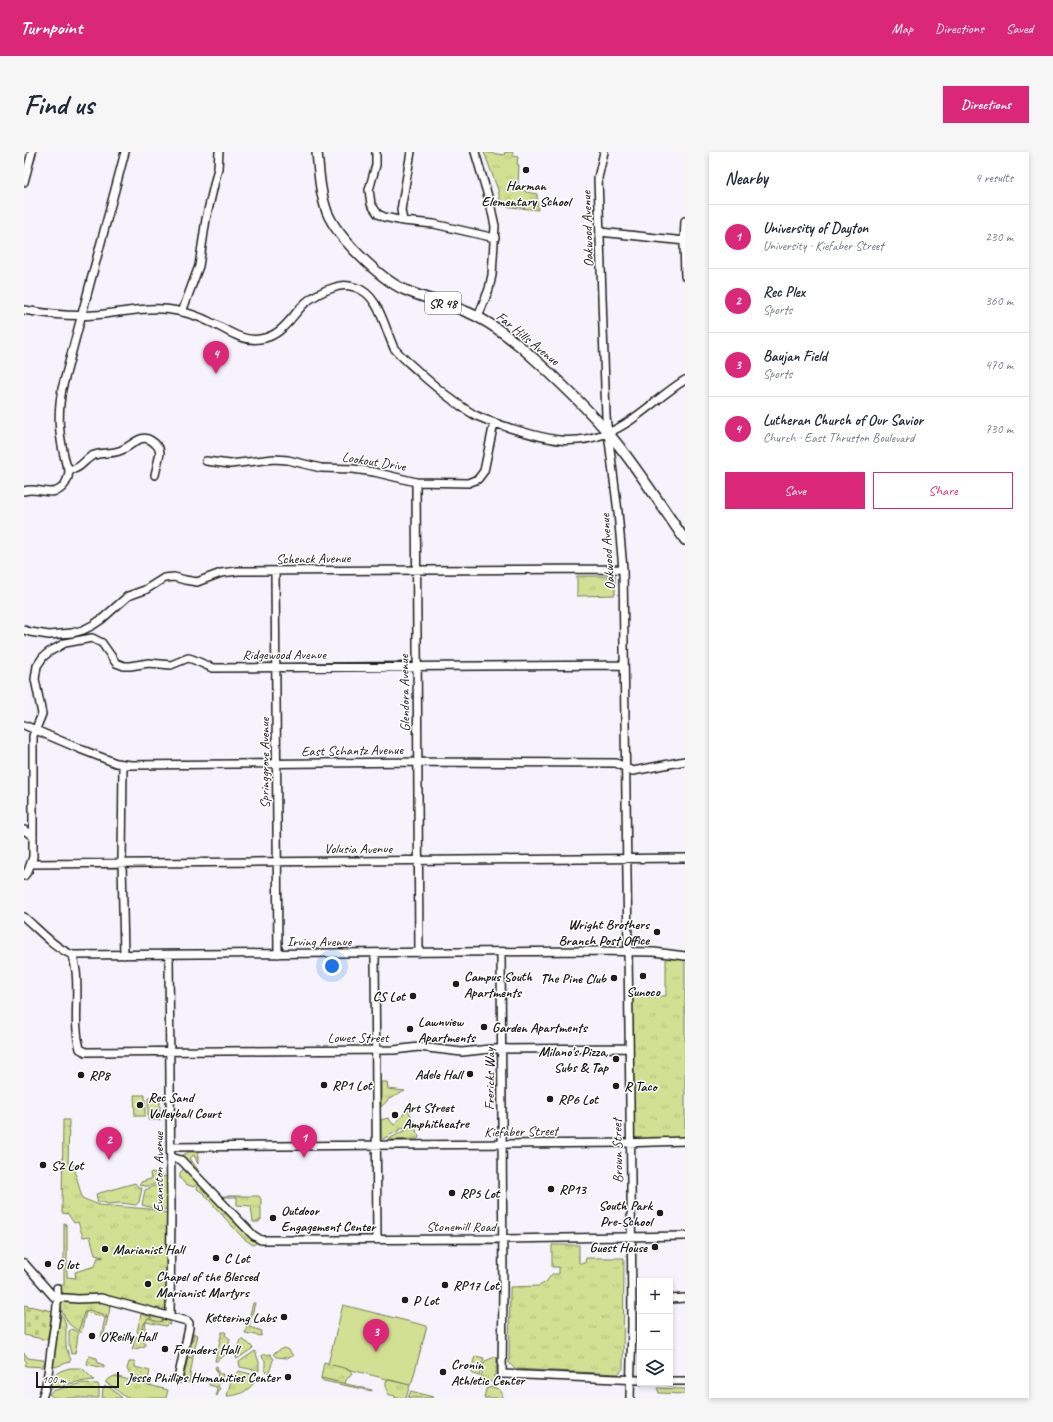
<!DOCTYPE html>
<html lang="en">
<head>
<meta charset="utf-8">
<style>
	:root { --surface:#fff; --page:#f6f6f7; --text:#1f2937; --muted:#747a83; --line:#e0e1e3; --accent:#db2777 }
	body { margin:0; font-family:Caveat,sans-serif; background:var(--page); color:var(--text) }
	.controls { position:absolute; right:12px; bottom:12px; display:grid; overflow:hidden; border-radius:0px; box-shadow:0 2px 6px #0003 }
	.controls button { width:36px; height:36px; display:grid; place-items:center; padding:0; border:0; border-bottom:1px solid var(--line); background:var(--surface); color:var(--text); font:20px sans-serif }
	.scale { position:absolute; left:12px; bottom:10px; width:83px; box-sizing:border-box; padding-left:4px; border:2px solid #1c1c1c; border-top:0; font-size:11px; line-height:14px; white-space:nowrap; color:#1c1c1c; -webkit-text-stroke:3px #fff; paint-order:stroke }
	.you { position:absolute; left:308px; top:814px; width:14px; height:14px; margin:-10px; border:3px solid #fff; border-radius:50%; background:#1a73e8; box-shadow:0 0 0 6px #1a73e833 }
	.badge { display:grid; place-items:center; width:26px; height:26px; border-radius:50%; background:var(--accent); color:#fff; font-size:13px; font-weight:700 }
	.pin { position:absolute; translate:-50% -33px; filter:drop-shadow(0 1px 2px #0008) }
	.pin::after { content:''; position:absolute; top:21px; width:14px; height:12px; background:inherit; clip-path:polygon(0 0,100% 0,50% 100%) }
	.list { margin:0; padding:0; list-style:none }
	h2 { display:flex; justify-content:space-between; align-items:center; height:52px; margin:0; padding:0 16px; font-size:17px }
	h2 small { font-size:13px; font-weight:400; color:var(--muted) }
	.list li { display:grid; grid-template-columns:26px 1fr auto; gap:12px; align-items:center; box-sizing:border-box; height:64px; padding:0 16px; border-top:1px solid var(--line) }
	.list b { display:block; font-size:15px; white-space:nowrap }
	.list p { margin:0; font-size:13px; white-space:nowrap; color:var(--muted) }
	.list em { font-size:13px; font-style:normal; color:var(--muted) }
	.actions { display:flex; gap:8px; padding:12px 16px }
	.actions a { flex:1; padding:9px 0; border:1px solid var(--accent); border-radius:0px; text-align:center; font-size:14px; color:var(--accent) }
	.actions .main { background:var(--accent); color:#fff }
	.icon { flex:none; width:22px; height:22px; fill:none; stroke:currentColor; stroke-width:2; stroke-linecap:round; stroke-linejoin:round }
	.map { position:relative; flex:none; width:661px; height:1246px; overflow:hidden; border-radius:0px }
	header { display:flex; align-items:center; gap:24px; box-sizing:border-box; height:56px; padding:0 20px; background:var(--accent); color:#fff }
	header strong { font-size:19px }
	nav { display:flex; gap:22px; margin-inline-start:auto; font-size:14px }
	.intro { display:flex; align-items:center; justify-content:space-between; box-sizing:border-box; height:96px; padding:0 24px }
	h1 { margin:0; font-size:28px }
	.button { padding:10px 18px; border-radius:0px; background:var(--accent); color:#fff; font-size:14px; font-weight:700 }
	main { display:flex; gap:24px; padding:0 24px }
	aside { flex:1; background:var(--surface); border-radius:0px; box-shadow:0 2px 6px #0003 }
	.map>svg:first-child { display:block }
</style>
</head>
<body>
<header>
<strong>Turnpoint</strong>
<nav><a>Map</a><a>Directions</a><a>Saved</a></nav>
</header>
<div class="intro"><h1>Find us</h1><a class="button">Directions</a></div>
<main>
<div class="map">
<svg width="661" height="1246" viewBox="0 0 661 1246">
	<defs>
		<pattern id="grass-tufts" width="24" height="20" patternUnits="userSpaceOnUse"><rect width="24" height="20" fill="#d2e093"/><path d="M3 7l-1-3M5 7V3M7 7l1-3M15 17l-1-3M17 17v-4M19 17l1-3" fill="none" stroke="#b4c07e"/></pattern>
		<pattern id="cemetery-stones" width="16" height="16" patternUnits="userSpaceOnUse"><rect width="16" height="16" fill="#d2e093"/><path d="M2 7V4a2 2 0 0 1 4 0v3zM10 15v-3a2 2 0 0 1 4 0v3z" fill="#b4c07e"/></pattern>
		<pattern id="garden-dots" width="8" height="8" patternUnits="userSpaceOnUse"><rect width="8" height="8" fill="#d2e093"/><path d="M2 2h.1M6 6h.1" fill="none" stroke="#b4c07e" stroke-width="1.8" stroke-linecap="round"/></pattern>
	</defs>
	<rect width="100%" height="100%" fill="#f6f3fd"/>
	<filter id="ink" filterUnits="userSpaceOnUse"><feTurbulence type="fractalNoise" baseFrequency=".025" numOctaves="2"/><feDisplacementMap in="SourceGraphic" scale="8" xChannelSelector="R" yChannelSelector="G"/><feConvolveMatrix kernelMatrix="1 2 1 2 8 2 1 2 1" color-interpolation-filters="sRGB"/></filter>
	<g filter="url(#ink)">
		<path fill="url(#grass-tufts)" stroke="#777e58" d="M460 0 480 3 481 0H489V4L494 5 493 12 495 13 494 32 496 33 495 37 502 39V40L513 42 514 58 479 54 477 52 474 38Z
			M553 424H591V443L553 444Z
			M642 801 661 804V989L607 991 605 844H642Z
			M357 930H363L364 937 381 939 365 947 357 955Z
			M383 956 390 969 388 968V970H390L359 987 357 985V968L364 966 370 973 379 963Z
			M39 968H45L44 1011H49L58 1046 75 1053 125 1057 143 1061 144 1152 140 1157 135 1158 73 1142 55 1144H44L37 1139 36 1133H40V1071H41L43 1075V1125L52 1126 51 1120 71 1114 74 1105 78 1106 79 1104 76 1105V1103L71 1102 66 1084 59 1085 54 1070 50 1071 44 1062 38 1061Z
			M391 973 393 982 395 984 394 987 363 988Z
			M165 1000H174V1012L170 1003 166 1006 171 1014 174 1017 173 1019 157 1004Z
			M161 1015 201 1060 198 1063 179 1041 173 1037 174 1033 173 1031 170 1035 161 1032 156 1026V1021Z
			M129 1020 138 1024C132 1033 126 1036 116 1033L115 1032 117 1031V1030L127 1027 126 1021Z
			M140 1024 143 1025V1057L136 1058 118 1053 121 1038 133 1033Z
			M111 1031 113 1034 118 1036 115 1050 112 1053 97 1051 84 1052 79 1050 74 1051 72 1042Z
			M200 1044H235L237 1047V1068H235V1070H229L227 1054 213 1053V1045H199Z
			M202 1061 221 1081 236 1092 232 1091 229 1093 219 1086 199 1064Z
			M528 1093H555V1111H561L562 1106H600L599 1217 594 1222 491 1217 485 1211 486 1135 515 1134 522 1130 528 1122H535V1115H528Z
			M73 1148 87 1152 79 1186 77 1185 81 1166 83 1165 65 1158 60 1161 57 1174 54 1179 45 1172 36 1156 38 1150 42 1149Z
			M36 1161C45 1171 41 1180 42 1192 42 1198 45 1203 47 1208L45 1210 31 1215 28 1212Z
			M117 1162 139 1167 138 1169 135 1170 127 1168V1165L120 1172 116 1181 113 1180Z
			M48 1177 54 1181 53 1191 51 1201 47 1202 45 1192V1179Z
			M198 1180H202L201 1183 206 1187C205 1193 204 1200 201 1203 198 1206 196 1205 193 1209H191Z
			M170 1181 174 1183 169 1204 165 1202Z
			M112 1184 121 1191V1194L108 1198Z
			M217 1187 224 1191 229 1196 213 1207 212 1206Z
			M259 1196 265 1198 269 1204 263 1206 252 1205 249 1202Z
			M231 1199 235 1210V1219L216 1215 215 1210Z
			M0 1201 4 1206 19 1208 22 1210 21 1212H19V1215L3 1214 1 1213 3 1210 0 1207Z
			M246 1202 250 1207 249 1208 245 1221H244L241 1218V1208L239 1207 238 1203Z
			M451 1204 460 1206 455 1224 449 1222 447 1218Z
			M164 1205 169 1206 165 1230 169 1231 168 1232 163 1230 160 1225Z
			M471 1205 473 1206 472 1223H470V1228L468 1230 463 1229 462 1231 460 1230 459 1226 457 1225 461 1209Z
			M300 1210 326 1218 328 1221 322 1228 321 1232 297 1226Z
			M46 1216H58L70 1228 53 1230 24 1237C28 1223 31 1220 46 1216Z
			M215 1219 234 1224C228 1237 217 1244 203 1244L208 1224 212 1223Z
			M90 1224 144 1238 142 1246H102L89 1235 82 1231V1229Z
			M364 1228 386 1233 382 1246H371V1244L363 1242 364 1238 362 1237V1229Z
			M58 1231 74 1232 75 1235V1246H30L25 1242 28 1239Z
			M81 1234 88 1237 98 1246H78L79 1237Z
			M468 1235 475 1237 478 1241V1246H460L462 1237Z
			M633 1236 661 1237V1242L635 1241Z
			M387 1239 409 1245V1246H384Z"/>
		<path fill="url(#cemetery-stones)" stroke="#777e58" d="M0 1153 29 1159 23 1188 0 1183Z"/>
		<path fill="url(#garden-dots)" stroke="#777e58" d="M229 1151H231L225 1175 238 1179 237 1184 221 1181 223 1172 225 1170H224Z
			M65 1158 82 1163 83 1166 62 1160 57 1181 54 1179C57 1173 58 1165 61 1159Z
			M124 1167 135 1170 138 1169 139 1167 145 1169 146 1173 143 1172 142 1174 122 1170 120 1182 116 1181 121 1170Z
			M65 1204 73 1206 74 1211 80 1213V1216L63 1212Z
			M105 1210H111V1215L126 1219 124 1228 106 1223 103 1217Z
			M193 1214 194 1220 196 1222H199L198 1227 196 1228 197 1231 194 1234 196 1237 193 1239 194 1242 193 1244 192 1243 193 1235 185 1233 186 1228 192 1230 194 1224 191 1215Z
			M297 1226 348 1238V1239L300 1229 298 1228Z"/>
		<path fill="#d2e093" stroke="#777e58" d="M110 943H121V964H111Z
			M124 946H136V968H124Z
			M319 1153 403 1174 388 1230 386 1233 304 1212Z"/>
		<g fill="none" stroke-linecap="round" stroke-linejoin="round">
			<defs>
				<path id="minor" d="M352 0V13L345 38 347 52 354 62 360 65 379 69 410 72 471 86
					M451 0 466 51 471 74 468 123 465 137 454 165
					M580 0 574 26 582 265 594 360 599 417 607 1028 608 1173 606 1246
					M0 30 8 0
					M379 69 377 58 387 0
					M661 69 660 90 661 124
					M576 80 661 89
					M0 158C23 162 46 165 70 163 98 161 125 153 154 159 165 161 176 165 186 170 202 177 217 190 236 187 258 184 266 166 280 152 288 145 298 139 309 136 316 133 323 133 330 135 355 141 360 175 370 196 378 206 389 214 398 223 414 237 431 251 449 262 460 268 474 272 486 276 522 287 547 295 583 281 610 271 636 243 661 228
					M158 160 175 114 182 67 194 16 195 0
					M182 309 206 312 250 307 264 308 297 316 329 317 350 320 392 330 444 331 454 327 460 319 470 271
					M45 317 42 312C35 284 33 266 38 237L101 0
					M45 317C55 319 60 308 68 304 76 300 87 302 95 299 111 294 118 275 135 296L136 301 131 323
					M392 330 395 801
					M0 339C14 334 30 348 41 332 44 327 45 322 45 317
					M251 419 254 802
					M0 478 6 480 25 483 48 481 59 478 69 473 78 467 104 444 121 438 140 426 150 425 161 428 173 430 197 421 214 419 599 417
					M0 573 56 597 92 611 107 613 394 610 592 611 609 619 661 609
					M99 612 98 711 100 803
					M0 678 9 684
					M8 712 661 706
					M0 724 4 719 9 705V584L18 562 11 527 13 514 19 505 25 500 41 491 68 486 78 491 92 511 100 514H106L125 511 147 513 164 506 168 507 184 514 189 516 600 513
					M0 765C14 777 32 797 49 803L572 799 630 800 661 804
					M477 800 479 1137 478 1222 616 1228
					M351 801 353 1088
					M49 803C50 808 51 814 52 819 55 845 49 871 56 897L62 900 370 898 395 895 438 900 466 897 605 896
					M145 803 147 1055 146 1164
					M147 995 599 991 661 989
					M147 1005 157 1008 160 1011 229 1083 237 1088 474 1087 661 1084
					M0 1111 30 1145 54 1147 77 1146 163 1169 165 1171V1176L154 1227
					M646 1147 661 1146
					M646 1229H661
					M18 1246C25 1228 25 1210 28 1191 30 1173 35 1155 33 1136"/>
				<path id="major" d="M293 0C295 20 296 41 303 60 313 85 356 127 381 138 399 146 419 150 438 158 460 166 479 180 497 195 530 224 563 255 591 289 616 320 638 355 661 388"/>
			</defs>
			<use href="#minor" stroke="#1c1c1c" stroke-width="10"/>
			<use href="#major" stroke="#1c1c1c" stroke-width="12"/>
			<use href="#minor" stroke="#fff" stroke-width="7"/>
			<use href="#major" stroke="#fff" stroke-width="9"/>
		</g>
	</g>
	<g fill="#1c1c1c" stroke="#fff" stroke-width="1.5">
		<circle cx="502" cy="18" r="4"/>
		<circle cx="633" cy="780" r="4"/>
		<circle cx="619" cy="824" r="4"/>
		<circle cx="590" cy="826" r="4"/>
		<circle cx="432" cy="832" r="4"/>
		<circle cx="389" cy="844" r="4"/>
		<circle cx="460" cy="875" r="4"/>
		<circle cx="386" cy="877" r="4"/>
		<circle cx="592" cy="907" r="4"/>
		<circle cx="446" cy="922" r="4"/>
		<circle cx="57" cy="923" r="4"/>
		<circle cx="300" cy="933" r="4"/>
		<circle cx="592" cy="934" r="4"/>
		<circle cx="526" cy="947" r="4"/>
		<circle cx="116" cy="953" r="4"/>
		<circle cx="371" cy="963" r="4"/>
		<circle cx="19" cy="1013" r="4"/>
		<circle cx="527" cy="1037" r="4"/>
		<circle cx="428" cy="1041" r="4"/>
		<circle cx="636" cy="1061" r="4"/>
		<circle cx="249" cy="1066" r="4"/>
		<circle cx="631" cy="1095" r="4"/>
		<circle cx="81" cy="1097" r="4"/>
		<circle cx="192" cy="1106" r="4"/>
		<circle cx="24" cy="1112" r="4"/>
		<circle cx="124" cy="1132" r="4"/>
		<circle cx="421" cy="1133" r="4"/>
		<circle cx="381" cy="1148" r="4"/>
		<circle cx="260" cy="1165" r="4"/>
		<circle cx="68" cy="1184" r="4"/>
		<circle cx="141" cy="1197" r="4"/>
		<circle cx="419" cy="1220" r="4"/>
		<circle cx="264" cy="1225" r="4"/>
	</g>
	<g text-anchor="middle" stroke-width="3" stroke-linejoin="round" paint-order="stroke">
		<rect fill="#fff" stroke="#606060" stroke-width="1" x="401" y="140" width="36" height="22" rx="3"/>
		<g font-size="13" font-weight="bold" fill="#1c1c1c">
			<text x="419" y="156">SR 48</text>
		</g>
		<g font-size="14" font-weight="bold" fill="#1c1c1c" stroke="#fff" text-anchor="start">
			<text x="502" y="38" text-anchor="middle">Harman<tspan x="502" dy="16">Elementary School</tspan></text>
			<text x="625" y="777" text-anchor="end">Wright Brothers<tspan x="625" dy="16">Branch Post Office</tspan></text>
			<text x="440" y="829">Campus South<tspan x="440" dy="16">Apartments</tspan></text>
			<text x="582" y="831" text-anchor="end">The Pine Club</text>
			<text x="619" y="844" text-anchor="middle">Sunoco</text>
			<text x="381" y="849" text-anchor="end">CS Lot</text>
			<text x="394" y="874">Lawnview<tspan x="394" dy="16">Apartments</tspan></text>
			<text x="468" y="880">Garden Apartments</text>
			<text x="584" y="904" text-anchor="end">Milano's Pizza,<tspan x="584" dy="16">Subs &amp; Tap</tspan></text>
			<text x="438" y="927" text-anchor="end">Adele Hall</text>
			<text x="65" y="928">RP8</text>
			<text x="308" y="938">RP1 Lot</text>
			<text x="600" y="939">R Taco</text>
			<text x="124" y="950">Rec Sand<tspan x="124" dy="16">Volleyball Court</tspan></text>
			<text x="534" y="952">RP6 Lot</text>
			<text x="379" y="960">Art Street<tspan x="379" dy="16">Amphitheatre</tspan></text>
			<text x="27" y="1018">S2 Lot</text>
			<text x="535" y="1042">RP13</text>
			<text x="436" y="1046">RP5 Lot</text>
			<text x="628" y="1058" text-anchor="end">South Park<tspan x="628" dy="16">Pre-School</tspan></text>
			<text x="257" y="1063">Outdoor<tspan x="257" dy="16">Engagement Center</tspan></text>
			<text x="623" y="1100" text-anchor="end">Guest House</text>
			<text x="89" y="1102">Marianist Hall</text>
			<text x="200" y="1111">C Lot</text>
			<text x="32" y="1117">G lot</text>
			<text x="132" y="1129">Chapel of the Blessed<tspan x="132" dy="16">Marianist Martyrs</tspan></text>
			<text x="429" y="1138">RP17 Lot</text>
			<text x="389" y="1153">P Lot</text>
			<text x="252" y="1170" text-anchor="end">Kettering Labs</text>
			<text x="76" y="1189">O’Reilly Hall</text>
			<text x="149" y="1202">Founders Hall</text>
			<text x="427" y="1217">Cronin<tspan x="427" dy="16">Athletic Center</tspan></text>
			<text x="256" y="1230" text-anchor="end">Jesse Phillips Humanities Center</text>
		</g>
		<g font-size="14" fill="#1c1c1c" stroke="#fff">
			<text transform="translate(563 77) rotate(-92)" y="5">Oakwood Avenue</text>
			<text transform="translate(504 186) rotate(39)" y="5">Far Hills Avenue</text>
			<text transform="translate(350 309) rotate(9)" y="5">Lookout Drive</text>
			<text transform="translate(583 400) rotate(-94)" y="5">Oakwood Avenue</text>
			<text transform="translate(289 406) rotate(-1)" y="5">Schenck Avenue</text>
			<text x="260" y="507">Ridgewood Avenue</text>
			<text transform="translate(380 541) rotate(-91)" y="5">Glendora Avenue</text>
			<text transform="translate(328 598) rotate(-1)" y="5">East Schantz Avenue</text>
			<text transform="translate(240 611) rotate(-90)" y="5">Springgrove Avenue</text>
			<text x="334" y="701">Volusia Avenue</text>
			<text x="295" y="794">Irving Avenue</text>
			<text x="334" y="890">Lowes Street</text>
			<text transform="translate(465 927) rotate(-90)" y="5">Frericks Way</text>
			<text transform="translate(497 979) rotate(-1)" y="5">Kiefaber Street</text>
			<text transform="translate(593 999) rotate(-91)" y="5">Brown Street</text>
			<text transform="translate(134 1020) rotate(-90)" y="5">Evanston Avenue</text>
			<text x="437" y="1079">Stonemill Road</text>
		</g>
	</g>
</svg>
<div class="controls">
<button>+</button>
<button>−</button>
<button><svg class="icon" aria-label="layers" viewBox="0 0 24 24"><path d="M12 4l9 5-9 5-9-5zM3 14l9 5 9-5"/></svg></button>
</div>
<div class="scale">100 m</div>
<div class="you"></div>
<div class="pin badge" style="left:280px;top:1006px">1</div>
<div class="pin badge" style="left:85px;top:1008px">2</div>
<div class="pin badge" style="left:352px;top:1200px">3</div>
<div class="pin badge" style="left:192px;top:222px">4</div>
</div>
<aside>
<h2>Nearby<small>4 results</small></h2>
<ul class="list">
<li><span class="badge">1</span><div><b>University of Dayton</b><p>University · Kiefaber Street</p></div><em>230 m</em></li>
<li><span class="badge">2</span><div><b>Rec Plex</b><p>Sports</p></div><em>360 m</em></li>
<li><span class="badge">3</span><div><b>Baujan Field</b><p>Sports</p></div><em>470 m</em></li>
<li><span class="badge">4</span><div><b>Lutheran Church of Our Savior</b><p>Church · East Thruston Boulevard</p></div><em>730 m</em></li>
</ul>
<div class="actions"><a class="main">Save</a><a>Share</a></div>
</aside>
</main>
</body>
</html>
